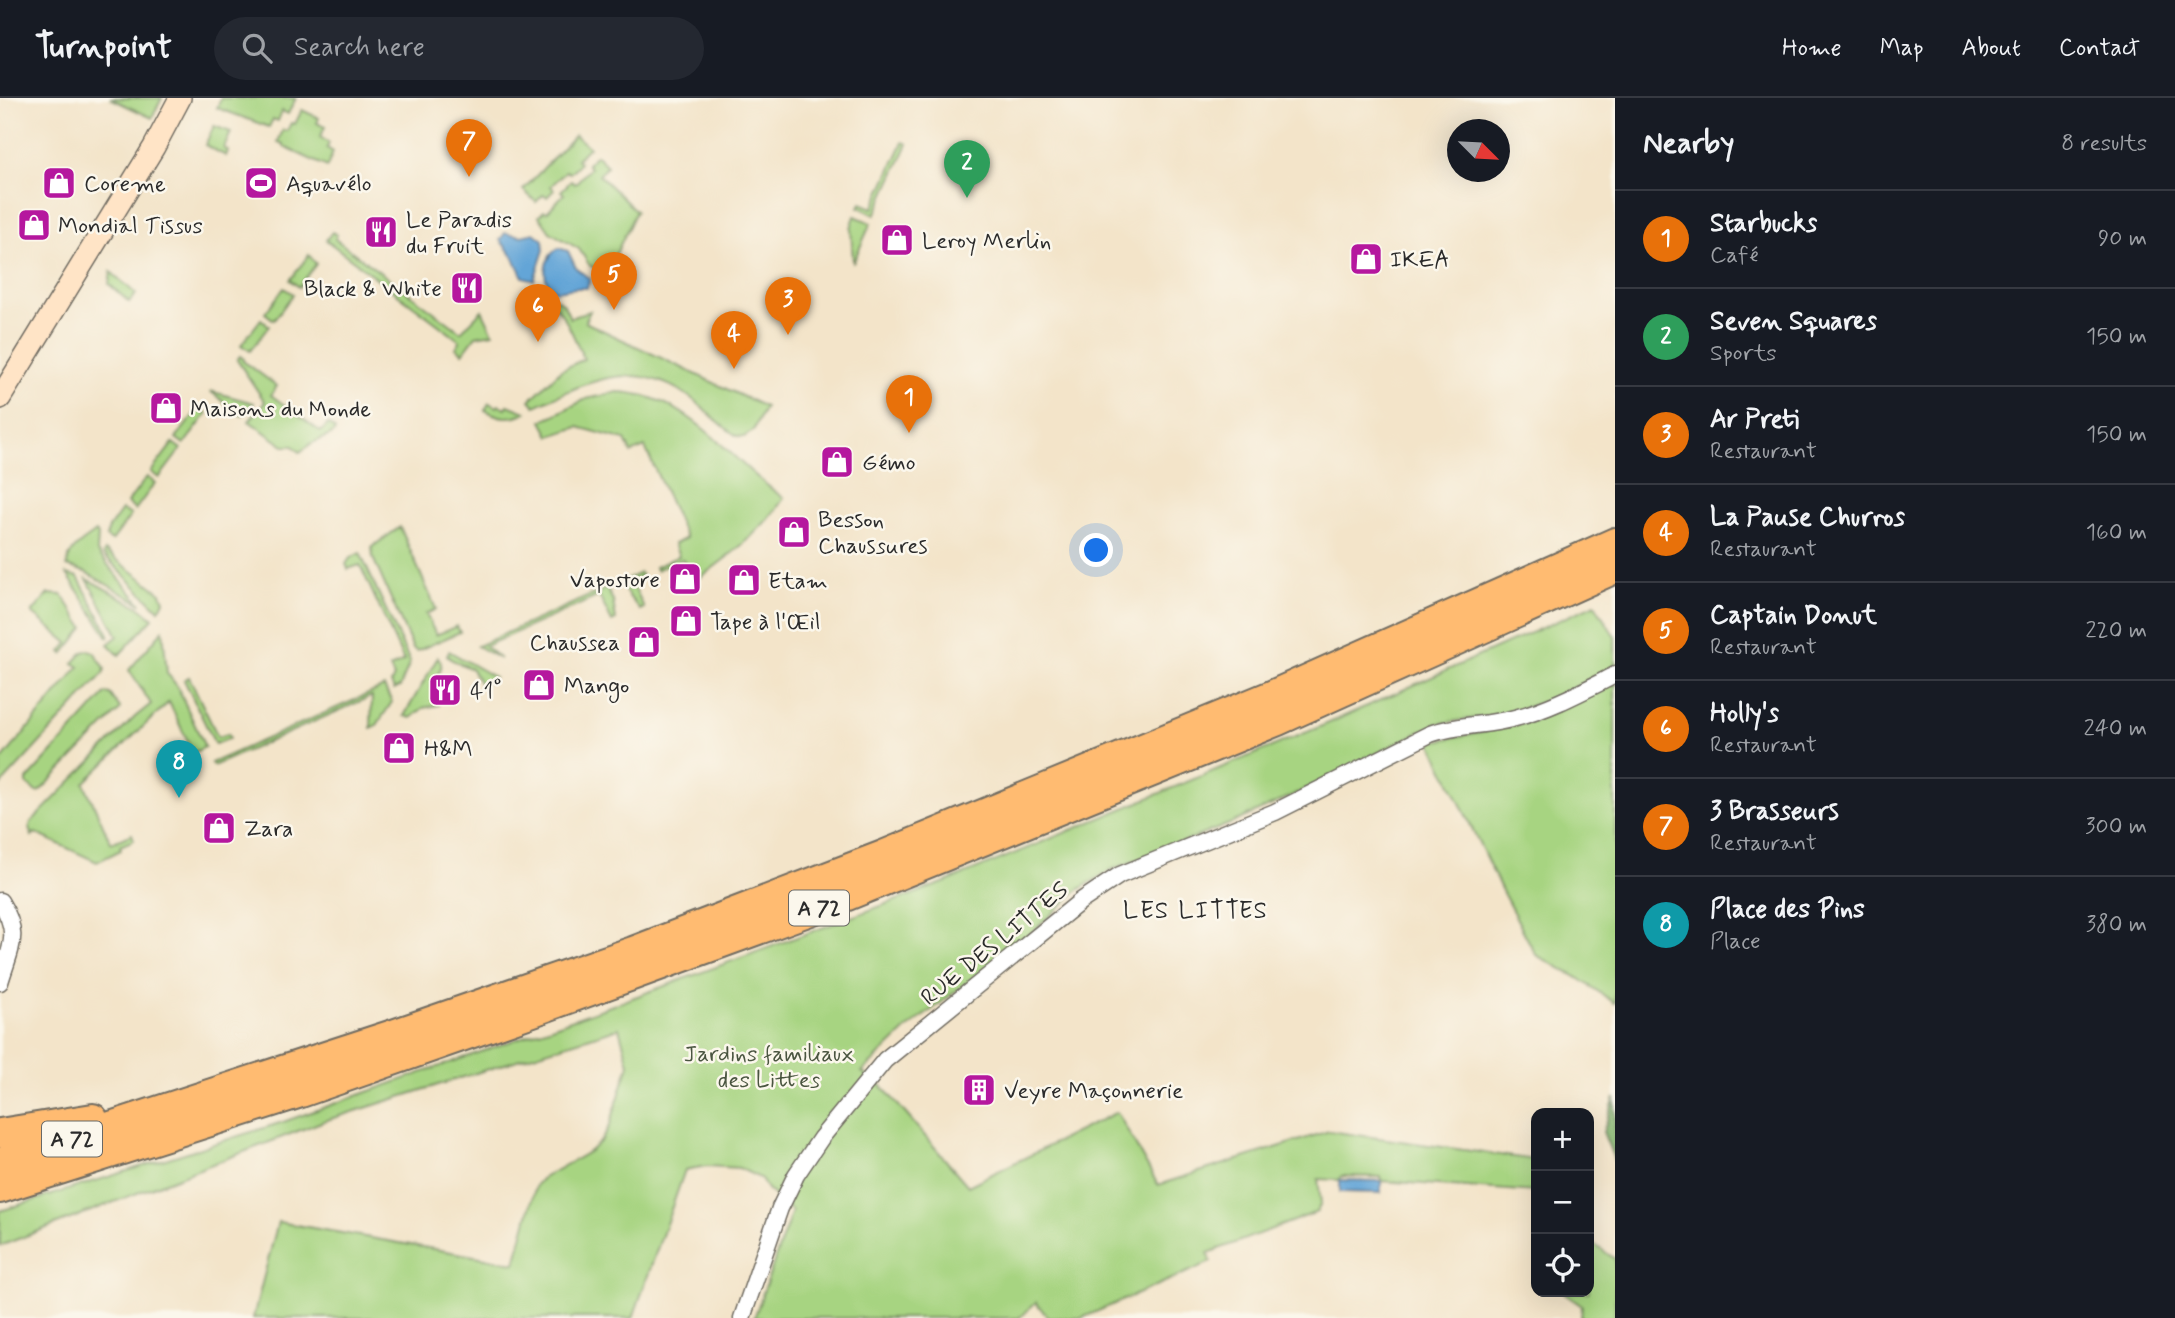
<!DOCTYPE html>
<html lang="en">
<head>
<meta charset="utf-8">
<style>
	:root { --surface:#171b24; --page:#242831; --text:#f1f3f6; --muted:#9ea1a6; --line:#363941; --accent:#7c3aed }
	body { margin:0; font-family:Mynerve,sans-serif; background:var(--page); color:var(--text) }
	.controls { position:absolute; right:21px; bottom:21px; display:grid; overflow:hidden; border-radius:14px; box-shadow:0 7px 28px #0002 }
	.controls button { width:63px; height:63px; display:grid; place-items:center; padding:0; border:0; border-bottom:2px solid var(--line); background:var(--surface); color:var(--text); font:35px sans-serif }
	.compass { position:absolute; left:1447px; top:21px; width:63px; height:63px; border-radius:50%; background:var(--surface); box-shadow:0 7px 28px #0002; rotate:114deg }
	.you { position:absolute; left:1097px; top:453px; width:24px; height:24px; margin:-18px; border:5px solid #fff; border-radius:50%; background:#1a73e8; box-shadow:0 0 0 10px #1a73e833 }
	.badge { display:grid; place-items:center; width:46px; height:46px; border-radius:50%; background:var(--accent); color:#fff; font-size:23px; font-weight:700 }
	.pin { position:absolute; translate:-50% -58px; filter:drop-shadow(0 2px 4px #0008) }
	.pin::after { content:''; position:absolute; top:37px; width:24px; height:21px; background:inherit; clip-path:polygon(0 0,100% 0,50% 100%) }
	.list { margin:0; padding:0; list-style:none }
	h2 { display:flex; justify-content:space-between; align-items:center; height:91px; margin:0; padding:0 28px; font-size:30px }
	h2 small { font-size:23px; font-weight:400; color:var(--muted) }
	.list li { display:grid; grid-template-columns:46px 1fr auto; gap:21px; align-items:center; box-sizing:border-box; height:98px; padding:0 28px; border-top:2px solid var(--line) }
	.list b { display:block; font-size:26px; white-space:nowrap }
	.list p { margin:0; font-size:23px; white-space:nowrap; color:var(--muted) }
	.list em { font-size:23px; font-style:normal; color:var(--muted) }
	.icon { flex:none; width:38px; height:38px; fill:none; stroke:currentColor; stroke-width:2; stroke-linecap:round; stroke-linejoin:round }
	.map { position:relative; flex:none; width:1615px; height:1220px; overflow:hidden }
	header { display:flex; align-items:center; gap:42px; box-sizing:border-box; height:98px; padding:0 35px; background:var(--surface); border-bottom:2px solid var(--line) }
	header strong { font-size:33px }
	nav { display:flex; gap:38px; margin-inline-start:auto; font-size:24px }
	.search { width:490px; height:63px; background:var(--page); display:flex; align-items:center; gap:18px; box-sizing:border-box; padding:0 24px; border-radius:38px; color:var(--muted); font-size:26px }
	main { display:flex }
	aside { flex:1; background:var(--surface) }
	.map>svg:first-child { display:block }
</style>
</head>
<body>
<header>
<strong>Turnpoint</strong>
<div class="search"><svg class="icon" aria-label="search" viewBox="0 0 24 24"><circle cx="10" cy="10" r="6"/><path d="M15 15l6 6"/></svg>Search here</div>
<nav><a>Home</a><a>Map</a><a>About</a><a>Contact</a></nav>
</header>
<main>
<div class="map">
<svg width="1615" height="1220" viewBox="0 0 1615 1220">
	<rect width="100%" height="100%" fill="#fbf7ec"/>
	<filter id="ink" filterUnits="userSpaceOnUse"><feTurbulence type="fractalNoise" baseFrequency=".0143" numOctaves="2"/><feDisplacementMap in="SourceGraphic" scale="14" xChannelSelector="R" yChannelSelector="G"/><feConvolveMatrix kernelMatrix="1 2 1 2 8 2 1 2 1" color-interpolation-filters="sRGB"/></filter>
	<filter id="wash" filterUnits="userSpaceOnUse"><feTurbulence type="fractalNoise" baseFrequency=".00686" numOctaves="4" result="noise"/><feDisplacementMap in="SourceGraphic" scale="28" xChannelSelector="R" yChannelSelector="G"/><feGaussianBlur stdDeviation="1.57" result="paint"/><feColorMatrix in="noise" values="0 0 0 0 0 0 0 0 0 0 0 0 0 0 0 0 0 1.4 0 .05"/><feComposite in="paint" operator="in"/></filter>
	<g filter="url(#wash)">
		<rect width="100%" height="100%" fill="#f3e4c9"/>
		<path fill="#a7d481" stroke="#698056" stroke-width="2" d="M110 0H162L152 20Z
			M221 0H296L288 16 282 13 278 23 273 21 269 29 217 10Z
			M302 12 319 20 317 25 325 29 320 39 329 45 327 50 333 54 327 69 284 49V46L278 44 283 32 287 33 291 25 295 26Z
			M214 28 231 34 224 50 228 53 226 58 205 47Z
			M575 37 589 49 577 61 580 65 570 75 566 73 551 88 554 92 547 99 543 97 536 104 523 92Z
			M903 44 908 46 875 117 859 109 861 105 873 110Z
			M596 57 607 68 599 77 636 113 607 175 590 168 579 151 550 134 539 118 544 113 547 114 564 96 561 93 571 83 575 86 590 70 587 66Z
			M855 118 871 125 853 165 851 130Z
			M332 134 337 137 335 141 461 234 482 212 493 235 476 238 463 255 456 250 460 243 326 142Z
			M309 157 316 166 299 189 290 182Z
			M111 174 136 196 129 204 109 186Z
			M284 190 293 196 274 222 265 215Z
			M555 201 563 205 570 220 590 213 585 224 765 309 753 333 744 339 737 338C720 328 707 312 691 300 635 259 590 283 535 308L530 302 561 272 584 261C577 247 565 214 552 206Z
			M261 221 269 228 250 253 241 247Z
			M240 258 244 261 243 263 277 288 271 297 321 334 328 326 335 332 333 336 312 345 300 354 293 348H284L249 323 265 304 237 262Z
			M210 293 254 305 242 318Z
			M617 294C691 296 728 363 784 400 761 435 728 459 694 484L683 461 656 472 655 469 679 458 674 446 686 440 645 349 631 355 625 342 578 329 550 338 542 323 586 301Z
			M489 305 497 309 499 307 506 310 508 307 526 314C510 322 500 320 485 312Z
			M199 310 207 316 184 346 176 340Z
			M173 345 181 351 159 380 151 374Z
			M147 379 155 385 135 412 127 405Z
			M122 412 131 417 112 443 106 439 109 430Z
			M400 429 436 511 426 516 436 537 457 528 460 534 417 553 413 551 373 460 372 449Z
			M96 434 98 437 97 454 141 506 85 474 67 468C68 451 83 444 96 434Z
			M105 453 161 495 164 503 159 512 103 456Z
			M360 455 410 564 400 589 394 592 391 585 394 579 390 570 404 563 360 467 348 471 346 466 350 460Z
			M640 475 642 478 632 484 644 510 640 512 627 496 621 484Z
			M67 476 78 479 109 536 108 539Z
			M87 481 141 510 153 520 119 557 108 546 118 538Z
			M607 490 613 503 616 522 612 524 599 498 485 548 500 561 477 548Z
			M48 496 62 497 84 530 63 556 61 554 68 545 32 515Z
			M1595 506 1615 539V568L1558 598 1522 611 1503 616 1436 626 1300 694 1232 725 1111 772 1078 792 1028 838 908 930 862 974 881 987 968 1088 1117 1014 1158 1087 1329 1033 1536 1062V1094L1381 1083V1079L1341 1078 1340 1082 1318 1081 1321 1105 1317 1114 1208 1155 1211 1164 1082 1220H1048L1036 1204 1019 1220H754L792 1113 767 1091 760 1080 739 1070 707 1068 685 1072 633 1220H253L278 1124 515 1165 536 1087 541 1081 590 1053 602 1042 610 1027 629 966 619 930 324 1023 0 1148V1113L283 1024 613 907 946 784 1329 625Z
			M163 532 167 575 177 588 205 649 193 655 169 604 84 685 111 745 132 736 134 742 120 748 121 752 97 764 35 735 32 738 29 731 31 724 135 619 151 606 129 572Z
			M89 552 94 554 105 570 104 575 0 688V664L79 569 73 565 83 554Z
			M449 553 494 579 481 588 472 571 452 562 447 557Z
			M438 559C447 571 435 577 432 588L439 607 423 610 411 620 404 618Z
			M189 579 218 639 228 636 230 640 215 646 184 582Z
			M1615 585V807L1612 809 1615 832V905L1580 881 1536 857 1502 793 1431 644 1534 623Z
			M384 589 392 604 377 627 371 630 372 598 213 668 211 665Z
			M106 595 110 596 120 610 119 613 40 693 36 694 27 686V682Z
			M1589 1143 1615 1161V1220H1581L1582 1208 1562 1194H1589Z"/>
		<path fill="#85b66f" stroke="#58704d" stroke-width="2" d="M1615 999V1064L1603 1034Z"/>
		<path fill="#63a5d7" stroke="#476881" stroke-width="2" d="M505 135 521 138 534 135 543 142 544 152 534 182 523 179 513 158 500 142Z
			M559 150 568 153 576 170 590 181 587 190H575L557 193C539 186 543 158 559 150Z
			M1340 1082 1381 1083V1095L1340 1094Z"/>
	</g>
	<g filter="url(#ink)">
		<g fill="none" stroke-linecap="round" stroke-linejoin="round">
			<defs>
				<path id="minor" d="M0 803C21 836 11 848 0 884
					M742 1220 780 1110 796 1077 821 1040 885 962 1081 803 1120 777 1275 714 1430 636C1458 626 1487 628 1515 620 1550 611 1583 593 1615 577"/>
				<path id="secondary" d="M0 300 154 49 180 0"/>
				<path id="motorway" d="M0 1035 93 1020
					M0 1064 393 936 633 853 883 757 1269 598 1615 444
					M0 1091 301 995 533 914 813 812 1278 623 1615 471"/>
			</defs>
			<use href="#minor" stroke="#716c62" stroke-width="19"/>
			<use href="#secondary" stroke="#716c62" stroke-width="24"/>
			<use href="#motorway" stroke="#716c62" stroke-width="32"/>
			<use href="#minor" stroke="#fff" stroke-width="16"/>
			<use href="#secondary" stroke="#ffe4c6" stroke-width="21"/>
			<use href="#motorway" stroke="#ffbb71" stroke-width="28"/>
		</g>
	</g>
	<defs>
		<symbol id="shop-square" viewBox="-11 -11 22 22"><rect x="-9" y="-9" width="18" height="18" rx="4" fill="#b5179e" stroke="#fbf7ec"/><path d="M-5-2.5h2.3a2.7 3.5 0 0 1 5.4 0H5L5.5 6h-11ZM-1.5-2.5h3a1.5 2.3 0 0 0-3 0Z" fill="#fff"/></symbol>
		<symbol id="stadium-square" viewBox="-11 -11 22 22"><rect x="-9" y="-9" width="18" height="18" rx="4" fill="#b5179e" stroke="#fbf7ec"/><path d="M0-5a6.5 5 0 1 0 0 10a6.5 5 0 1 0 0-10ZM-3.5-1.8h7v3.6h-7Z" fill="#fff"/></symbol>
		<symbol id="restaurant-square" viewBox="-11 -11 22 22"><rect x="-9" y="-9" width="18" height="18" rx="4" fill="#b5179e" stroke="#fbf7ec"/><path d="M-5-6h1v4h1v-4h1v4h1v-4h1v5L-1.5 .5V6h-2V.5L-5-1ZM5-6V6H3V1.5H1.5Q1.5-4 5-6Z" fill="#fff"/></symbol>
		<symbol id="building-square" viewBox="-11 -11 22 22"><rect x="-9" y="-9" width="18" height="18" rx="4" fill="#b5179e" stroke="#fbf7ec"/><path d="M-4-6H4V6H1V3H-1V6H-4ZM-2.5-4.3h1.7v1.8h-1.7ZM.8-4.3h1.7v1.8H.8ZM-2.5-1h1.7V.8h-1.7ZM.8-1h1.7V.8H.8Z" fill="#fff"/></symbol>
	</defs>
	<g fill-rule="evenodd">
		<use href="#shop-square" x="40" y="66" width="38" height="38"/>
		<use href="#stadium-square" x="242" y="66" width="38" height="38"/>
		<use href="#shop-square" x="15" y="108" width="38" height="38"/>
		<use href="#restaurant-square" x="362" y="115" width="38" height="38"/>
		<use href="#shop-square" x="878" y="123" width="38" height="38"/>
		<use href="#shop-square" x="1347" y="142" width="38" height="38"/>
		<use href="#restaurant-square" x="448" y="171" width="38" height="38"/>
		<use href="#shop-square" x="147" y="291" width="38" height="38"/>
		<use href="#shop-square" x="818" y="345" width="38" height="38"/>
		<use href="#shop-square" x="775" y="415" width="38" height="38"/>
		<use href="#shop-square" x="666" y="462" width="38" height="38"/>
		<use href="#shop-square" x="725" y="463" width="38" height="38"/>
		<use href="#shop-square" x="667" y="504" width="38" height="38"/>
		<use href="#shop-square" x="625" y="525" width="38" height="38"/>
		<use href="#shop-square" x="520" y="568" width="38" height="38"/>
		<use href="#restaurant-square" x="426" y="573" width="38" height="38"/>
		<use href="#shop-square" x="380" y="631" width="38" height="38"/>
		<use href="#shop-square" x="200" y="711" width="38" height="38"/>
		<use href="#building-square" x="960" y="973" width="38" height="38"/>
	</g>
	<g text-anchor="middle" stroke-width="5" stroke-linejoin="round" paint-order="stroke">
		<g fill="#fbf7ec" stroke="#696865" stroke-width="2">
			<rect x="789" y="792.5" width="60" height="35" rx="5"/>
			<rect x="42" y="1023.5" width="60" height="35" rx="5"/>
		</g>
		<g font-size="21" font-weight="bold" fill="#2b2b2b">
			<text x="819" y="817">A 72</text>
			<text x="72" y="1048">A 72</text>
		</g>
		<g font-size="23" fill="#2b2b2b" stroke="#fbf7ec" text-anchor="start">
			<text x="84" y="93">Coreme</text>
			<text x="286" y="93">Aquavélo</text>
			<text x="406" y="129">Le Paradis<tspan x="406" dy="26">du Fruit</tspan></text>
			<text x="58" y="135">Mondial Tissus</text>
			<text x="922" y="150">Leroy Merlin</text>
			<text x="1390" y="169">IKEA</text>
			<text x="442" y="198" text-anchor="end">Black &amp; White</text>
			<text x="190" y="318">Maisons du Monde</text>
			<text x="862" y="372">Gémo</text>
			<text x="818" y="429">Besson<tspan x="818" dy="26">Chaussures</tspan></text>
			<text x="660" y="489" text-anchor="end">Vapostore</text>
			<text x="768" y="490">Etam</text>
			<text x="710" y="531">Tape à l'Œil</text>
			<text x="620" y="552" text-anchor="end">Chaussea</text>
			<text x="564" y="595">Mango</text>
			<text x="470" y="600">41°</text>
			<text x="424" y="658">H&amp;M</text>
			<text x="244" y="738">Zara</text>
			<text x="1004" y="1000">Veyre Maçonnerie</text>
		</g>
		<g font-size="23" fill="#2b2b2b" stroke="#fbf7ec">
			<text transform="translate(994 845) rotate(-39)" y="8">RUE DES LITTES</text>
		</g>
		<g font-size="23" fill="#4a5540" stroke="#fbf7ec">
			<text x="769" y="963">Jardins familiaux<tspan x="769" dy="26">des Littes</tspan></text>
		</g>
		<g font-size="24" letter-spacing="2" fill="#2b2b2b" stroke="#fbf7ec">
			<text x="1196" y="820">LES LITTES</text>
		</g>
	</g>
</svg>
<div class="controls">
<button>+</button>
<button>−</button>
<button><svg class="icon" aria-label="locate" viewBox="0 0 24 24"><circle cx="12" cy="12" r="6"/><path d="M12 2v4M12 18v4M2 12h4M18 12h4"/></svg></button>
</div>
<svg class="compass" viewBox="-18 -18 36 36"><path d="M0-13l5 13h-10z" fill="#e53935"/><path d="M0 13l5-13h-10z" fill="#9ea1a6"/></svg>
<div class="you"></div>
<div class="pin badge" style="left:909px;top:335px;background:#e8710a">1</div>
<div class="pin badge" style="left:967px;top:100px;background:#2e9e5b">2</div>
<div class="pin badge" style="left:788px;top:237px;background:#e8710a">3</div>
<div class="pin badge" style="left:734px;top:271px;background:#e8710a">4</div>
<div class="pin badge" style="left:614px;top:212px;background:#e8710a">5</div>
<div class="pin badge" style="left:538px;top:244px;background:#e8710a">6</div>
<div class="pin badge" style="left:469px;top:79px;background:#e8710a">7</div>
<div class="pin badge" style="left:179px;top:700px;background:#0f9aa8">8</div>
</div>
<aside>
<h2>Nearby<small>8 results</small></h2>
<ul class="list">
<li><span class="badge" style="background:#e8710a">1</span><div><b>Starbucks</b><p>Café</p></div><em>90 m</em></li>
<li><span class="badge" style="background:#2e9e5b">2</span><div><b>Seven Squares</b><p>Sports</p></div><em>150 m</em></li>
<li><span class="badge" style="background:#e8710a">3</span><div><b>Ar Preti</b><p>Restaurant</p></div><em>150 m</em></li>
<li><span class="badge" style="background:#e8710a">4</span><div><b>La Pause Churros</b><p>Restaurant</p></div><em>160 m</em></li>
<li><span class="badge" style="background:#e8710a">5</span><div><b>Captain Donut</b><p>Restaurant</p></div><em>220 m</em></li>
<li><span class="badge" style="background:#e8710a">6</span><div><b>Holly's</b><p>Restaurant</p></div><em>240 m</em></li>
<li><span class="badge" style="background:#e8710a">7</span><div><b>3 Brasseurs</b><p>Restaurant</p></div><em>300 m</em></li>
<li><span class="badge" style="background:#0f9aa8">8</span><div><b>Place des Pins</b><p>Place</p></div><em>380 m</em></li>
</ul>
</aside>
</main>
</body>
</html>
